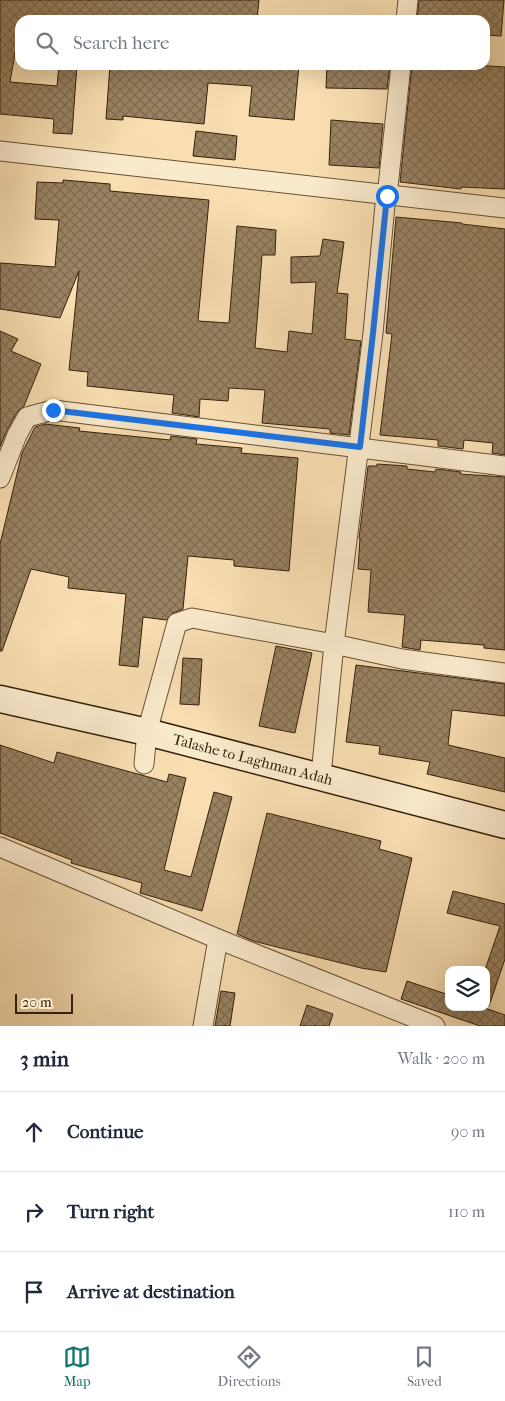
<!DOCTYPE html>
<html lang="en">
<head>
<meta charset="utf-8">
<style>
	:root { --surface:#fff; --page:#f6f6f7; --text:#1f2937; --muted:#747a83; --line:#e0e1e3; --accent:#0f766e }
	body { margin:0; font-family:"IM FELL French Canon",serif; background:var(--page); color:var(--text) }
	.controls { position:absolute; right:15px; bottom:15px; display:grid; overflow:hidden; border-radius:10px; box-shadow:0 5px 20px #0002 }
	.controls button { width:45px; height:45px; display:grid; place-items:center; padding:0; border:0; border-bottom:1px solid var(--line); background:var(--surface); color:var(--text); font:25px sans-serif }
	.scale { position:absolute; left:15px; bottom:12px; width:58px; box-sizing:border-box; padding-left:5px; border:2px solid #35210c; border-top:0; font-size:14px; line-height:18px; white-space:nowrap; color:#35210c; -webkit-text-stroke:4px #faeacc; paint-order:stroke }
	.stop { position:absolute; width:15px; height:15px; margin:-11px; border:4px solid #1a73e8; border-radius:50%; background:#fff }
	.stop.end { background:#1a73e8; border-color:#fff; box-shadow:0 1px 5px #0008 }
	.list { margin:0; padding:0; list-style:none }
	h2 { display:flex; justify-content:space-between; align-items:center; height:65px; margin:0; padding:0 20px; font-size:21px }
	h2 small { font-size:16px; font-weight:400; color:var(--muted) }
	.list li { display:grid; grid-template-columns:32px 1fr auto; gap:15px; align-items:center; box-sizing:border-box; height:80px; padding:0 20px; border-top:1px solid var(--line) }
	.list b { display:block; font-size:19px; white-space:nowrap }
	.list em { font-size:16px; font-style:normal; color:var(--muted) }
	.icon { flex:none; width:28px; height:28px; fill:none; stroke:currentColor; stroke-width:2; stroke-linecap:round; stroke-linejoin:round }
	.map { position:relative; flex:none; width:505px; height:1026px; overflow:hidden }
	.search { position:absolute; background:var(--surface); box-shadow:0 5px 20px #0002; left:15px; right:15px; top:15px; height:55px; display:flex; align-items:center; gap:12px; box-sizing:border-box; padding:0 18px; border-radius:15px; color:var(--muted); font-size:19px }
	.sheet { height:305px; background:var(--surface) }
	nav { display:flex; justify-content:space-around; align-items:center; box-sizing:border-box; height:70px; border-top:1px solid var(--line); background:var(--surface); font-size:14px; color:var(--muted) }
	nav a { display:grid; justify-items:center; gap:2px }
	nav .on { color:var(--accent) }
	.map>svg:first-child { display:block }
</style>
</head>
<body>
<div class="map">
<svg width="505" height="1026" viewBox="0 0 505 1026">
	<defs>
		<pattern id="building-cross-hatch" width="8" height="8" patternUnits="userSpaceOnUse" patternTransform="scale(1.25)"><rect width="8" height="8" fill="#9a8362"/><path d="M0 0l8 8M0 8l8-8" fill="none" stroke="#7e6b4f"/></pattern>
	</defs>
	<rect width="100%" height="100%" fill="#f8deb1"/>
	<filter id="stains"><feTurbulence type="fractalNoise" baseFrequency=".004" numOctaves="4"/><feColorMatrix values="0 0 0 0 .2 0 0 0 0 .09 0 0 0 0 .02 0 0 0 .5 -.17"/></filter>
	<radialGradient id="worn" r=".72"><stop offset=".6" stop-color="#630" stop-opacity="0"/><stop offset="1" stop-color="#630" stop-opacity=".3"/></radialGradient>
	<path fill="url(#building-cross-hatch)" stroke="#35210c" d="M0 0H259L257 20H157L126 18V20H20V43L17 42 10 82 57 86 59 65H77L72 134 53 133 54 119 0 114Z
		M419 0H504L501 36 485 35V20H417Z
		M110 65H299L294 120 249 116 252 86 208 83 204 124 123 116V120L106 119Z
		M327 65H390L387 89 326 88Z
		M412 65H474L505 67V189L461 187V189L400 182Z
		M331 120 383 124 379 168 329 165Z
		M196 131 237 136 235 160 193 156Z
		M63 180 110 184V191L209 200 198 321 229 323 237 226 276 230 275 255H262L255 348 287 352 289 331 312 334 316 282 291 283V257L320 256 323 239 344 242 337 293 348 294 345 339 361 341 349 435 330 433V429L262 423 265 390 229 388 228 401 200 399 199 417 172 413 174 395 87 386 88 372 69 370 79 271 60 318 0 309V263L55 267 59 220 35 219 37 182 63 183Z
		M396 217 462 223V224L505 229V455L492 453 493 443 464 440 463 449 438 446V440L380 435 392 334 386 333Z
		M0 331 18 339 11 351 41 364 24 406 17 412 7 430 0 447Z
		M45 424 80 428 79 431 170 440 171 436 197 439 196 444 242 448 241 453 298 458 289 571 234 566V560L188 556 183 609 173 613 166 620 143 617 138 667 119 665 126 594 68 588 69 577 31 569 2 651H0V544L22 453 35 427Z
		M377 464 407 466V469L435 472 436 469 461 472 460 474 505 477V650L484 648V645L421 640 420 650 402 647 405 615 368 612 371 570 358 569 360 538H359L368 466H377Z
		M276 646 312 653 295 733 259 726Z
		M183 658 202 659 199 705 180 704Z
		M356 665 505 684V716L452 710 448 745 505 758V792L427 774 430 762 379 754 380 746 346 742Z
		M0 745 54 763 57 752 167 782 169 774 186 778 164 870 191 877 214 792 232 797 202 911 140 893 142 883 71 863 72 860 0 833Z
		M267 813 381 841 379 849 412 858 386 972 361 968 253 941 237 934Z
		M453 891 505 904V959L489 1006H486V967L500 926 447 913Z
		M407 981 449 995V1007H482L505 1015V1026H480L401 999Z
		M221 991 235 993 230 1026H215Z
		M307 1005 333 1014 329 1026H300Z"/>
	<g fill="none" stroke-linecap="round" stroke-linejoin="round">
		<defs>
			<path id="minor" d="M406 20 408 0
				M0 151 505 208
				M0 478 17 435 27 417 53 410 505 466
				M144 764 147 732 177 623 192 618 334 644 402 659 505 673
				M319 778 322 765 334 644 373 333 385 205 388 187 401 65
				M0 847 218 939 435 1026
				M203 1026 218 939"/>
			<g id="secondary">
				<path id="s1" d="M0 699 147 732 505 825"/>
			</g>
		</defs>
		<use href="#minor" stroke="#665035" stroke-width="21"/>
		<use href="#secondary" stroke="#35210c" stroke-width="29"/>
		<use href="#minor" stroke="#faeacc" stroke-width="19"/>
		<use href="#secondary" stroke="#faeacc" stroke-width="26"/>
	</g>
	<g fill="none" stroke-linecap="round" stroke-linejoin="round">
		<path stroke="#1a73e8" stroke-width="6" d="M53 410 360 447 373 333 387 196"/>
	</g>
	<g text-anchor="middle" stroke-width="4.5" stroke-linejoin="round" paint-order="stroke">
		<g font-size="15" fill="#35210c" stroke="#faeacc">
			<text dy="5" stroke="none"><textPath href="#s1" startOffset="260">Talashe to Laghman Adah</textPath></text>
		</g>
	</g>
	<rect width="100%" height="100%" filter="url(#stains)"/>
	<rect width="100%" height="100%" fill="url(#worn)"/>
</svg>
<div class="controls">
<button><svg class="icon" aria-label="layers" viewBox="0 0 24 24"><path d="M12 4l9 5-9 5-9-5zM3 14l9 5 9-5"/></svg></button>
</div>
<div class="scale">20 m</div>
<div class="stop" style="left:387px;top:196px"></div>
<div class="stop end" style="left:53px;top:410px"></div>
<div class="search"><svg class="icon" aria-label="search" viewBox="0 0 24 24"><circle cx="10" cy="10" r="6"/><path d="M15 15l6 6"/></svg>Search here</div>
</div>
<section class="sheet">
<h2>3 min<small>Walk · 200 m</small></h2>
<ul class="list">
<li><svg class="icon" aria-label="ahead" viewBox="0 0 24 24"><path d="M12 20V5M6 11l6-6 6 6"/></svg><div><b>Continue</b></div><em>90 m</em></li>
<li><svg class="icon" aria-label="right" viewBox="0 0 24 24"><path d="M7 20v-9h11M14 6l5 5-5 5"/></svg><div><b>Turn right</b></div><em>110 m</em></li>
<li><svg class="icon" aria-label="arrive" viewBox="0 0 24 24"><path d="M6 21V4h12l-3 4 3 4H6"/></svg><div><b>Arrive at destination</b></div></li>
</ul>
</section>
<nav>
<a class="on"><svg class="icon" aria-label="map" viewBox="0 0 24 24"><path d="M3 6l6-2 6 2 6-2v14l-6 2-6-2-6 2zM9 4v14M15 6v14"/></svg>Map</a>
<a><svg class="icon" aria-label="directions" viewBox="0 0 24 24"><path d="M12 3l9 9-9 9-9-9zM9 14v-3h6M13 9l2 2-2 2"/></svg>Directions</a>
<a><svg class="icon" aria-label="saved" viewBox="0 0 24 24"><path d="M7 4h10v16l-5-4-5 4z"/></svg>Saved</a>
</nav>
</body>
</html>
